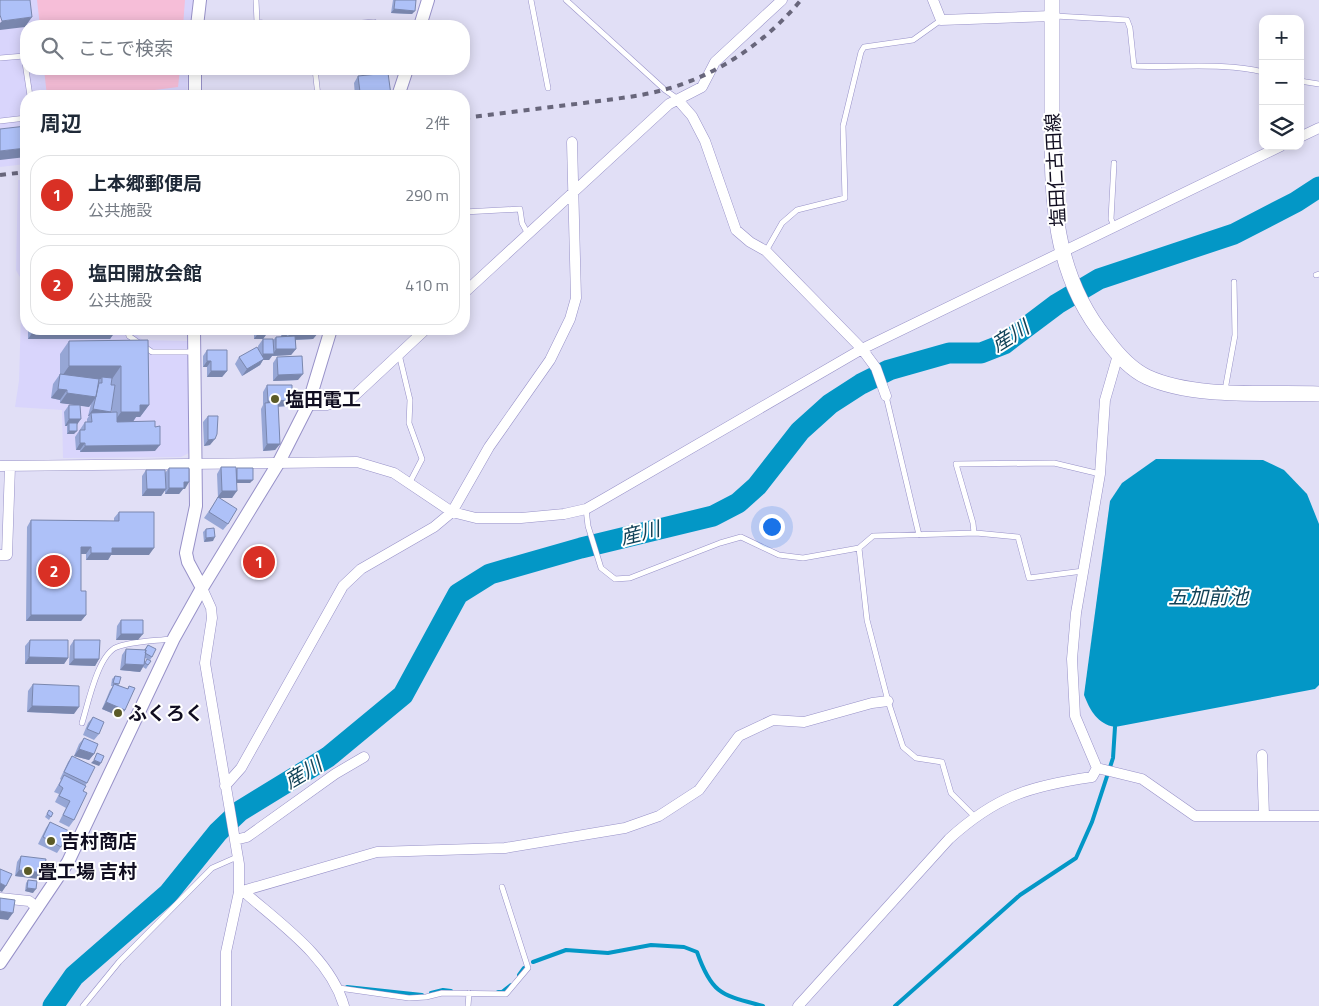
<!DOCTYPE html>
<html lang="ja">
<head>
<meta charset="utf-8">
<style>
	:root { --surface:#fff; --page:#f6f6f7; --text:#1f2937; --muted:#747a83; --line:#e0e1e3; --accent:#d93025 }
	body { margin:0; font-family:"Titillium Web","Noto Sans JP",sans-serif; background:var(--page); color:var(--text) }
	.controls { position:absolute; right:15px; top:15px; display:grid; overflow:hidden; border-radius:10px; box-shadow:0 2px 12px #0003 }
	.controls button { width:45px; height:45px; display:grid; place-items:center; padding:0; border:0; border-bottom:1px solid var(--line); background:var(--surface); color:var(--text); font:25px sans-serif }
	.you { position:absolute; left:771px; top:526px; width:18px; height:18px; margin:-12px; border:4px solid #fff; border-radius:50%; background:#1a73e8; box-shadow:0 0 0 8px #1a73e833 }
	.badge { display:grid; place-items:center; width:32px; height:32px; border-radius:50%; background:var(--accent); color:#fff; font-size:16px; font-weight:700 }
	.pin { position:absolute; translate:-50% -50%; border:2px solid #fff; box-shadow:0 1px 5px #0006 }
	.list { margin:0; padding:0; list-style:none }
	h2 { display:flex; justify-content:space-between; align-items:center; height:65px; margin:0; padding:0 20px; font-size:21px }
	h2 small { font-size:16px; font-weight:400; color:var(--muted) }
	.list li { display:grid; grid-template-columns:32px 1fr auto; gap:15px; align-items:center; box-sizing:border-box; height:80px; margin:0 10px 10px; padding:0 10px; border:1px solid var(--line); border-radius:20px }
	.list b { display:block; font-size:19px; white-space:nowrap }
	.list p { margin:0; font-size:16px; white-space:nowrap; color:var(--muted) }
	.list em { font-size:16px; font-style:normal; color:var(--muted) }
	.icon { flex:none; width:28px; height:28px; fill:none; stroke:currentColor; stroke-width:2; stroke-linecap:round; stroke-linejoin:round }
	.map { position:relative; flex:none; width:1319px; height:1006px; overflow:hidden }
	.search { position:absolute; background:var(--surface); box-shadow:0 2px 12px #0003; left:20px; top:20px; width:450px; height:55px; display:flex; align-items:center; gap:12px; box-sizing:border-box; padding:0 18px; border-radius:20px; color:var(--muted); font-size:19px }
	.panel { position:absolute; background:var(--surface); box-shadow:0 2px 12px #0003; left:20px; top:90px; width:450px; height:245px; border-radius:20px }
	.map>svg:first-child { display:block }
</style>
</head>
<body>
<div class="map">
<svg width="1319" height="1006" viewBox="0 0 1319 1006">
	<rect width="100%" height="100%" fill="#e1dff6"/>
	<path fill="#d9d5fc" d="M0 0H193L190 26H26V69H188L187 96H26V164L0 167Z
		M18 180H26V329H136L138 336 143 340 188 341 189 453 181 457 63 458 62 410 15 407 19 381 22 281 16 270Z"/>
	<path fill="#f6bed8" d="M37 0H185L183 26H40Z
		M44 69H180L178 87 108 96H47Z"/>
	<path fill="#0397c6" d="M1156 459 1263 460 1284 470 1307 494 1319 524V685L1315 689 1115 727C1097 724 1090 710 1084 695L1110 501 1122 483Z"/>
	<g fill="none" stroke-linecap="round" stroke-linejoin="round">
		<path stroke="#0397c6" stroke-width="4" d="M533 962 566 950 608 953 651 945 684 947 697 952C712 995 722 995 763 1006
			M519 975 524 968
			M347 987 422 995
			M498 992H502L511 985
			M431 993 443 990 451 991
			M895 1006 1020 895 1076 858 1092 822 1113 758 1115 727"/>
		<path stroke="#0397c6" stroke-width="21" d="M53 1006 74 976 168 894 218 832 240 811 328 757 403 695 458 594 490 574 581 548 713 516 738 503 757 486 800 431 830 404 861 384 889 370 949 353H981L1004 344 1057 304 1099 279 1234 234 1296 202 1319 187"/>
		<defs>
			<path id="service" d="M256 0 257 22 279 26
				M531 0 548 88
				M566 0 665 90 678 99
				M1055 16 1127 20 1130 28 1134 66C1173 68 1226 62 1263 72
				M326 26 374 22
				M0 58 24 56 30 96
				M315 69 318 96
				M1300 81 1319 84
				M0 121 26 118
				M1114 163 1111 219 1114 226
				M464 212 520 209 522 223 528 234
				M766 251 782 223 797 210 845 198 843 126 861 52 864 47 913 40 941 20
				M1316 275 1319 274
				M127 329 129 336 152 352H194
				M399 354 410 400 409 423 422 459 410 482
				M1225 390 1235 335 1234 282
				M886 396 919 535
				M586 509 588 526 601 568 615 579 630 578 720 543 741 537 779 555 803 558 859 548 873 536 976 533 1018 537 1029 578 1083 571
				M974 533 973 523 956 464 1054 463 1100 474
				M859 548 867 620 888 701 903 747 916 758 942 762 951 793 974 816
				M82 723C88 704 98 654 117 647 134 641 154 641 171 639
				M339 988 409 998 426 997 442 993 506 994 528 968 502 887
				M83 1006 119 962 212 868 237 857
				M468 1006 469 993"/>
			<path id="minor" d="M933 0 941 20 1052 16
				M678 100 692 116 705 141 736 230 750 242 766 251 862 349 876 368 886 396
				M1300 137 1319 128
				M464 293 669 104 702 87 715 62 782 0
				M1118 355 1105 400 1100 474 1076 613 1072 659 1075 716 1097 768 1142 779 1195 816H1319
				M308 405H327L352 398 426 329
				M0 466 357 462 394 473 452 512 476 518H521L564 514 586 509 607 497 862 349 1281 146
				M0 555H7L10 466
				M202 588 211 608 212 618 205 663 239 864V892L226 952V1006
				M1262 755 1264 816
				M225 786 241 768 343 586 361 569 434 527 452 512 489 447 550 360 570 319 576 298 572 142
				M235 840 247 837 335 774 364 757
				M243 891C279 923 330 957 344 1006
				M239 892 377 852 505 848 625 828 659 816 699 790 739 736 773 720 804 722 872 703 888 701
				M0 898 29 901 38 908
				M798 1006 949 839C996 796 1030 786 1092 777L1097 768"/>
			<path id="tertiary" d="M197 26 200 0
				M420 26 428 0
				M195 96V69
				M398 96 407 69
				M194 329 196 506 186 553 188 562 202 588
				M0 963 68 862 174 638 202 588 279 462 308 405 331 329"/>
			<path id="secondary" d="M1052 0C1052 39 1052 78 1052 117 1052 197 1052 273 1106 339 1117 354 1130 369 1147 377 1195 399 1267 392 1319 394"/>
		</defs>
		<use href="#service" stroke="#9791c8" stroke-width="6"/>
		<use href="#minor" stroke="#9791c8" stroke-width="11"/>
		<use href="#tertiary" stroke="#9791c8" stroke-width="14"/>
		<use href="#secondary" stroke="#9791c8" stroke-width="16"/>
		<use href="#service" stroke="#fff" stroke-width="5"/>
		<use href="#minor" stroke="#fff" stroke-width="10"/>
		<use href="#tertiary" stroke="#fff" stroke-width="12"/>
		<use href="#secondary" stroke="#fff" stroke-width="15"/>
		<path stroke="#68667b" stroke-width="4" stroke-dasharray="6 6" stroke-linecap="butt" d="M464 118C504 113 544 108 584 103 611 99 638 97 663 90 717 76 766 42 801 0
			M0 175 26 172"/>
	</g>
	<path fill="#96a6d5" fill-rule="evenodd" d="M393 0H416L412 14 391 13Z
		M358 76 390 96H355L354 83Z
		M28 329H117L110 339H28Z
		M169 329H186L184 334H169Z
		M254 329H268V332L263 339H254Z
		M281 329H318V333L313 339 296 340V349L291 355 272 356 269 360H263L260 365 242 376 235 364 239 357 258 349V346L263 339 273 340 276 337H286H281Z
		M148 340 149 405 140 417H136L133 421 155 451 80 452V450H76L75 437 85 422H87V419L89 416H88L91 404 89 407 80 405 74 434H67V426H65L64 412 69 405H78L60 403V400L51 398 53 384 60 374V354L69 341ZM112 401V412H110Z
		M207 350 227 371 222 377H207V367H203V356Z
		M277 357 298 380 273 381V363Z
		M267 385 292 400 288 406 278 407 280 444 275 450 263 451 261 409 263 405V392Z
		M208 416 210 445 204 446 203 422Z
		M221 467 236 469 250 483H237L232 498H219L228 524 223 530 204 518 218 498 217 474Z
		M169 468 185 489H183L179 494H165V490L161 496H142V476L146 470 165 473Z
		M119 512 149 555H111L108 560H86V554H81V591L86 615 81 621H26L27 527 31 520 114 521V518Z
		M206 529 213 541 204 542 203 532Z
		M121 620 138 640H116L117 626Z
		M30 640 68 658 64 664H25V646Z
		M74 640 99 659 95 666 69 665 70 646Z
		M148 645 152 657 150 660 145 658V663L151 661 146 669 143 667 140 672 120 670 122 655 126 649 144 650Z
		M115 676 119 684 118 685 127 689 129 686 125 710 121 717 102 709 110 690 113 686H111L112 679Z
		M33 684 74 714 27 712 28 691Z
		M93 717 99 734 94 740 83 735 88 723Z
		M84 738 94 754 89 760 74 756 79 744Z
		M72 756 87 783 85 786 74 820 69 827 59 822 66 808 55 802 59 794 54 792 61 780 60 779 68 762Z
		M49 810 53 813 49 820 45 817Z
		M50 822 61 847 57 853 38 844 46 828Z
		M21 856 44 873 39 879 15 876 17 862Z
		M28 880 33 893 25 891 26 883Z"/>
	<path fill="#7a87ae" d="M394 9 415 11 412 14 391 13Z
		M32 17 25 27 0 30V23L2 21Z
		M354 69H375L352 71Z
		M368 91 364 96H357L360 92Z
		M26 148V157L0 160V151Z
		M35 329H117L110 339H28Z
		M285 330H290L286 337H281Z
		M171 331H186L184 334H169Z
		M259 332H268L263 339H254Z
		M290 333H318L313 339 286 340Z
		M276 349H296L291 355 272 356 269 360H263L260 365 242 376 247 369 258 360 263 354H273Z
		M207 361H211L207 367H203Z
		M69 366H121L112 379 102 377 101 379H60Z
		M211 371H227L222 377H207Z
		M303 374 298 380 273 381 278 375Z
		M58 389 67 390 60 400 51 398Z
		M67 393 96 397 89 407 60 403Z
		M292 400 288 406 265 407V405L268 401Z
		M140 405H149L140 417H136L131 425H112L121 412Z
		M93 409 111 412 106 418 91 413 89 416H88Z
		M69 419H81L76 426 69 423 67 426H65Z
		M69 431H77L74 434H67Z
		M215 439 210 445 204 446 208 440Z
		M80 443H85L80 450H76Z
		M267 444H280L275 450 263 451Z
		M160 445 155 451 80 452 85 446Z
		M237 480H253L250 483H235Z
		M184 482H189L185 489H183L179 494H165L169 488Z
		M147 489H166L161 496H142Z
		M222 491H237L232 498H217Z
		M215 537 213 541 204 542 206 538Z
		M81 547H91L86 554H76Z
		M112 548H154L149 555H111L108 560H86L91 553Z
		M31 615H86L81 621H26Z
		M121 634H143L138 640H116Z
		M29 657 68 658 64 664H25Z
		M74 659H99L95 666 69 665Z
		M125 664 144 665 140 672 120 670Z
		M106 702 125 710 121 717 102 709Z
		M32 706 79 707 74 714 27 712Z
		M79 749 94 754 89 760 74 756Z
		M94 760 101 763 99 766 91 763Z
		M19 870 44 873 39 879 15 876Z
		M0 883 6 886 2 892 0 891Z
		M27 888 36 889 33 893 25 891Z
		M0 911 13 913 8 920 0 919Z"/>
	<path fill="#aec1f8" stroke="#7a87ae" d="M0 0H30L32 17 2 21 0 15Z
		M395 0H416L415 11 394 9Z
		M388 73 391 95 378 96H368V91L360 92 358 76Z
		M313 94V96H286Z
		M26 126V148L0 151V129Z
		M171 329H186V331H171Z
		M259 329H268V332H259Z
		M285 329H318V333H290V330H285Z
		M295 336 296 349H276V337Z
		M263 339H273L274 354H263Z
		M148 340 149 405H140V412H121V366H69V341Z
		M257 347 264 359 247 369 239 357Z
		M207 350H227V371H211V361H207Z
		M302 356 303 374 278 375 277 357Z
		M60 374 99 379 96 397 67 393V390L58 389Z
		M102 377 112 378 111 385H115L111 412 93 409 99 383H102Z
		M267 385H292V400L268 401Z
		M278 402 280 444H267L265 403Z
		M69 405H80L81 419H69Z
		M117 412V422L155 421V427L160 426V445L85 446V443H80V430H85V422H92L91 413Z
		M208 416H218L217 434 215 439 208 440Z
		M69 423H77V431H69Z
		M221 467H236L237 491H222Z
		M169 468H189V482H184V488H169Z
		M237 468H253V480H237Z
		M146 470H165L166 489H147Z
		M218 497 237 509 228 524 209 512Z
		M119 512H154V548H112V553H91V547H81V591H86V615H31V520L119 521Z
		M214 528 215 537 206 538V529Z
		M121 620H143V634H121Z
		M30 640H68V658L29 657Z
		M74 640H100L99 659H74Z
		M148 645 156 649 152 657 145 653 146 650H145Z
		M126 649 146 650 144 665 125 664Z
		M147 659 151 661 148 665 145 663Z
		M115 676 121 677 119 684 113 683Z
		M33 684 79 686V707L32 706Z
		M114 684 128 689 129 686 135 688 125 710 106 702Z
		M93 717 104 722 99 734 87 729Z
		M84 738 98 744 94 754 79 749Z
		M97 753 104 756 101 763 94 760Z
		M72 756 95 767 87 783 64 772Z
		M64 775 86 786 83 791 87 793 74 820 63 815 70 801 59 796 63 788 59 785Z
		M49 810 53 813 51 817 47 814Z
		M50 822 69 831 61 847 43 837Z
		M21 856 46 859 44 873 19 870Z
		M0 869 12 874 6 886 0 883Z
		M28 880 37 881 36 889 27 888Z
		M0 898 15 900 13 913 0 911Z"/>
	<g fill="#5b5b28" stroke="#fff" stroke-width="2">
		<circle cx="275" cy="399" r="5"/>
		<circle cx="118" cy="713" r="5"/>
		<circle cx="51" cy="841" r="5"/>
		<circle cx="28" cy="871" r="5"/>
	</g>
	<g text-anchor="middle" stroke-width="4" stroke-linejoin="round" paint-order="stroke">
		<g font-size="19" fill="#100d20" stroke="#fff">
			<text transform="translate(1055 170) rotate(-93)" y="7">塩田仁古田線</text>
		</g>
		<g font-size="19" font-weight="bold" fill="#100d20" stroke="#fff" text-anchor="start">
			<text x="285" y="406">塩田電工</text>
			<text x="128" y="720">ふくろく</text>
			<text x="61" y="848">吉村商店</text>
			<text x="38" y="878">畳工場 吉村</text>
		</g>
		<g font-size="20" font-style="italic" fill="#124358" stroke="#fff">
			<text transform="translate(1010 336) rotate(-32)" y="7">産川</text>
			<text transform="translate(640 533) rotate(-14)" y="7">産川</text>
			<text x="1208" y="604">五加前池</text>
			<text transform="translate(303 773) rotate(-31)" y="7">産川</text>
		</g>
	</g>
</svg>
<div class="controls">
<button>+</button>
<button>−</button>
<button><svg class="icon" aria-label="layers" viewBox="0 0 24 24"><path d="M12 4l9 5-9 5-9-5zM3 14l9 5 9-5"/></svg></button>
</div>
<div class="you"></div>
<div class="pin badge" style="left:259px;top:562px">1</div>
<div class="pin badge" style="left:54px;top:571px">2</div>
<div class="search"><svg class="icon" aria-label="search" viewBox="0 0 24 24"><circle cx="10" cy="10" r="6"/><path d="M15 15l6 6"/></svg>ここで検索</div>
<section class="panel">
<h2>周辺<small>2件</small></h2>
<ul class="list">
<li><span class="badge">1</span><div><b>上本郷郵便局</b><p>公共施設</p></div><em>290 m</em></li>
<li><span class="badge">2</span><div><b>塩田開放会館</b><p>公共施設</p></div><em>410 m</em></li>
</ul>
</section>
</div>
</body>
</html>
